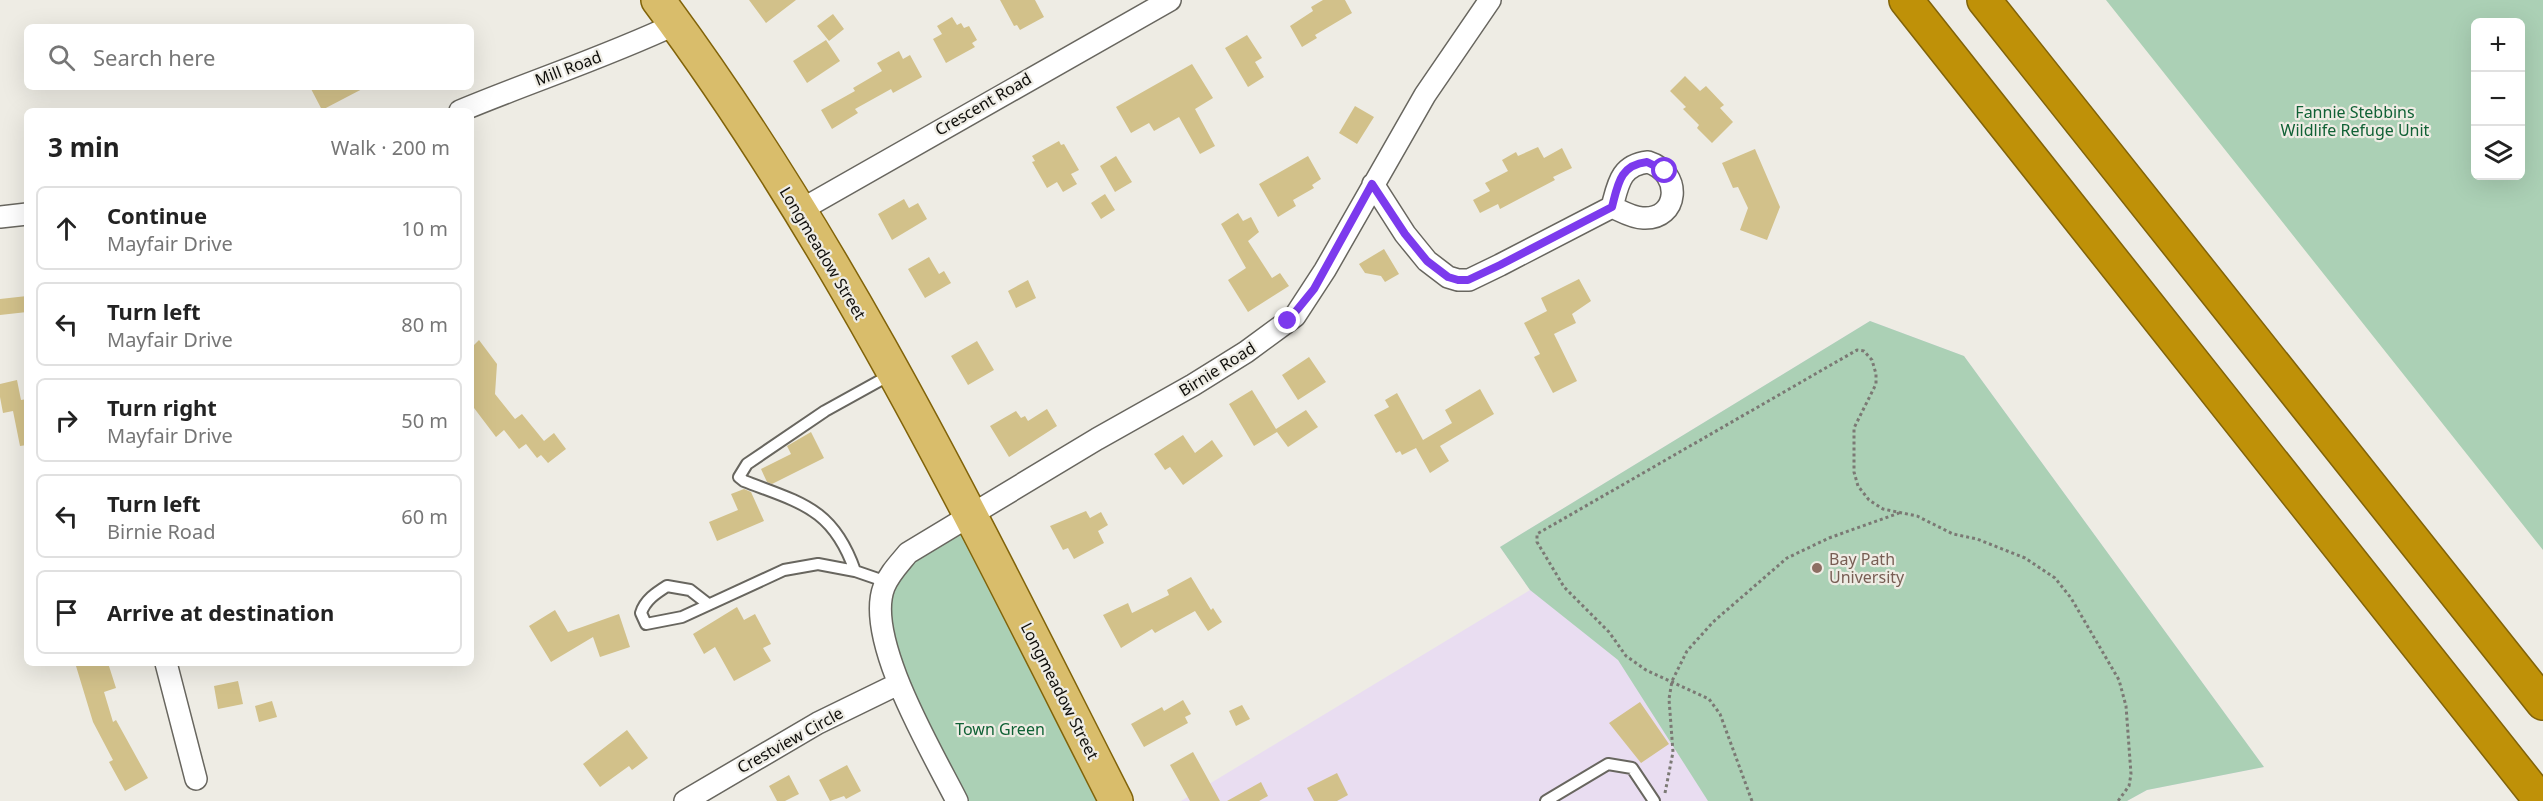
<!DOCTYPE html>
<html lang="en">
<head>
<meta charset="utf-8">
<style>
	:root { --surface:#fff; --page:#f2f2f2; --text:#222; --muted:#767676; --line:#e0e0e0 }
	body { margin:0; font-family:"Noto Sans",sans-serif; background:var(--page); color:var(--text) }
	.controls { position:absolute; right:18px; top:18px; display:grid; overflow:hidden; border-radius:9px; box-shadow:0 6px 24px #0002 }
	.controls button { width:54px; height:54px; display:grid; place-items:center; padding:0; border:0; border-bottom:2px solid var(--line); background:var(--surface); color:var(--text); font:30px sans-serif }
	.stop { position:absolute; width:18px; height:18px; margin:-14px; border:4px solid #7c3aed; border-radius:50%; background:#fff }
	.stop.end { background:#7c3aed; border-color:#fff; box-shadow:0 2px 6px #0008 }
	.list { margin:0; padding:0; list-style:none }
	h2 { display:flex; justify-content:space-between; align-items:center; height:78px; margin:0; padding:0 24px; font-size:26px }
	h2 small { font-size:20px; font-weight:400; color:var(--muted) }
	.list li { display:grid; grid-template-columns:39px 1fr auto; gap:18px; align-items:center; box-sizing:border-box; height:84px; margin:0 12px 12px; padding:0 12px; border:2px solid var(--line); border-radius:9px }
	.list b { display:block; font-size:22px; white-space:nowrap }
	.list p { margin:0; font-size:20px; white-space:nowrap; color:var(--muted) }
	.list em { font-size:20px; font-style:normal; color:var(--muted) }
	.icon { flex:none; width:33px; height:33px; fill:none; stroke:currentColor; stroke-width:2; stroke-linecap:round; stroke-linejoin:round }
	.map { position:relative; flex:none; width:2543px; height:801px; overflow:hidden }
	.search { position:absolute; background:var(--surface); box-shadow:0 6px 24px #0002; left:24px; top:24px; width:450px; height:66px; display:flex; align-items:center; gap:15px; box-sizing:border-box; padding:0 21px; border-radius:9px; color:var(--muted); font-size:22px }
	.panel { position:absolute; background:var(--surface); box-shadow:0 6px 24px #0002; left:24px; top:108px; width:450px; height:558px; border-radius:9px }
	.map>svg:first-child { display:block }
</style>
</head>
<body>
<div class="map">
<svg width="2543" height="801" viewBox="0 0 2543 801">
	<rect width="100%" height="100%" fill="#eeece4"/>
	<path fill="#e9ddf1" d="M1870 321 1964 356 2264 767 2147 790 2127 801H1181L1530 590 1500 547Z"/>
	<path fill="#abd0b5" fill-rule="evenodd" d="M2106 0H2543V550ZM2520 22V176H2476V22Z
		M1870 321 1964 356 2264 767 2147 790 2127 801H1708L1618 660 1530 590 1500 547Z
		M959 522 1116 801H957L898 684 883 589Z"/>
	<path fill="#d2c18a" d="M749 0H796L766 23Z
		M1000 0H1035L1044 17 1020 30 1017 25 1014 26Z
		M1323 0H1345L1352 13 1315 35 1317 38 1302 47 1290 26 1313 11 1311 7Z
		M833 14 844 29 829 41 817 26Z
		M952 17 957 25 961 23 964 28 969 26 977 40 972 43 975 47 946 63 933 39 942 34 937 26Z
		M1247 35 1262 58 1255 62 1264 77 1248 87 1225 48Z
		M826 40 840 61 807 83 793 61Z
		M899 51 903 59 910 55 922 77 893 93 891 89 855 109 858 113 832 129 821 110 855 91 853 88 882 71 877 63Z
		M1192 64 1213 98 1195 109 1215 146 1200 154 1179 117 1154 131 1149 123 1131 133 1116 107Z
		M1685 76 1700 91 1706 86 1724 105 1720 108 1733 122 1712 143 1697 128 1699 125 1683 109 1686 107 1670 91Z
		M310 87H366L322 110Z
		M1355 106 1374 117 1357 144 1339 133Z
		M1059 141 1061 145 1064 144 1079 170 1071 174 1077 184 1063 192 1057 182 1047 188 1032 162 1035 161 1032 156Z
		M1538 147 1544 158 1562 148 1572 168 1553 177 1555 180 1500 209 1498 204 1480 213 1473 200 1490 191 1485 183 1508 171 1502 160 1516 152 1518 156Z
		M1755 149 1780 207 1767 240 1740 230 1748 208 1738 187 1733 188 1722 163Z
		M1116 156 1132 182 1115 192 1100 166Z
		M1308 156 1321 179 1312 185 1314 188 1293 200 1296 206 1278 217 1259 184Z
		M1105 194 1115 210 1101 219 1091 203Z
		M904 199 909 208 918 203 927 219 892 240 878 214Z
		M1238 213 1243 221 1251 217 1259 232 1248 241 1272 278 1280 273 1289 286 1248 312 1228 280 1246 268 1221 224Z
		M1384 249 1399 274 1385 282 1381 276 1365 273 1359 264Z
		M929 257 939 274 944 271 951 283 925 298 908 269Z
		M1579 279 1591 301 1572 314 1576 323 1554 334 1577 381 1553 393 1534 357 1540 354 1524 323 1547 311 1541 298Z
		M1028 280 1036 298 1016 308 1008 291Z
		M27 296V312L0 315V299Z
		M479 340 497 364 495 394 515 419 522 414 544 441 554 433 566 449 548 463 541 455 537 458 526 444 519 449 504 430 496 437 471 404V348Z
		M977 341 994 370 968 385 951 356Z
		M1309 357 1326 382 1298 400 1282 375Z
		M17 380 21 400 27 399V445L20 446 13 411 3 413 0 397V384Z
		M1480 389 1494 414 1440 446 1449 461 1430 473 1416 448 1402 455 1400 451 1396 453 1374 415 1389 407 1385 400 1397 393 1423 440 1452 423 1445 410Z
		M1252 390 1276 429 1306 410 1318 427 1288 447 1277 432 1254 446 1229 404Z
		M1047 409 1057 426 1009 457 990 426 1016 411 1021 418 1025 416 1028 421Z
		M811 432 824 458 772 484 767 482 761 469 791 454 787 446Z
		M1183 435 1195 453 1212 440 1223 456 1183 485 1170 467 1165 470 1154 454Z
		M744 489 751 492 764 521 717 541 709 522 738 510 731 494Z
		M1086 511 1090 518 1101 512 1108 525 1098 531 1104 543 1074 559 1068 548 1063 550 1050 526Z
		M1191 577 1211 610 1213 608 1222 622 1208 631 1195 611 1155 633 1152 629 1121 648 1103 615 1128 603 1132 613 1169 595 1167 590Z
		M737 607 744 620 755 614 771 644 763 648 771 661 734 681 715 647 704 654 693 634Z
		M555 610 568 632 619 614 630 647 600 657 593 637 551 662 529 626Z
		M86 663H108L116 688 104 692 113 722 116 720 148 778 125 791 109 762 113 760 93 722 76 666Z
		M238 681 243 704 218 709 214 686Z
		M1183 700 1191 714 1185 717 1188 723 1144 747 1131 724 1162 707 1164 711Z
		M272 701 277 717 259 722 255 706Z
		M1640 702 1669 744 1641 763 1609 723Z
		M1242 705 1250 719 1236 726 1229 711Z
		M627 730 648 758 632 770 629 766 600 787 583 764Z
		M1193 752 1220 801H1190L1170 765Z
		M847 765 861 791 846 799 844 796 830 801 819 780Z
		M1337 773 1348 795 1337 801H1314L1307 788Z
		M789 775 799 794 785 801H777L769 786Z
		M1261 782 1268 796 1259 801H1227Z"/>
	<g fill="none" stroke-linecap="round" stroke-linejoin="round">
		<defs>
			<path id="service" d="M855 571C833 508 801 503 744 481L739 477 747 464 825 411 890 375
				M708 604 690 590 667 586C656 593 645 600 641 613L646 624 682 617 784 570 818 564 855 571 887 582
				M1546 801 1608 764 1632 768 1654 801"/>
			<path id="minor" d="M460 111C532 81 606 57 676 24
				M1373 184 1405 234 1427 261 1448 277 1458 280H1469L1500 265 1612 207C1621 211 1633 218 1643 218 1679 220 1683 173 1648 162 1620 165 1618 185 1612 207
				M799 211 1170 0
				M0 217 27 214
				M166 663 196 779
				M685 801 818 723 898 684
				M957 801C933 753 864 639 884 587 889 574 899 564 908 553L1097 439 1193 385 1246 352 1295 316 1325 270 1425 95 1490 0"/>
			<path id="primary" d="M658 0C842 247 977 528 1116 801"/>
			<path id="motorway" d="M1906 0 2541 801
				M1984 0 2543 703"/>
		</defs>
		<use href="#service" stroke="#68665f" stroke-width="14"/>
		<use href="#minor" stroke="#68665f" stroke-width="24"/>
		<use href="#primary" stroke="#816309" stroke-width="36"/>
		<use href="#motorway" stroke="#816309" stroke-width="36"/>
		<path stroke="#7b7974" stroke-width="3" stroke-dasharray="3 3" stroke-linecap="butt" d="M1665 793 1673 752 1669 699 1672 681 1687 651 1713 622 1787 558 1829 538 1899 513
			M1752 801 1720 714 1709 699 1646 670 1626 656 1609 632 1564 587 1537 542V534L1857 350 1864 351 1872 360 1876 374V384L1854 428V472L1858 486 1869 500 1883 509 1917 516 1953 534 1977 539 2025 558 2055 578 2071 598 2119 680 2126 706 2131 774 2129 786 2118 801"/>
		<use href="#service" stroke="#fff" stroke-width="10"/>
		<use href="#minor" stroke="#fff" stroke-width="21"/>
		<use href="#primary" stroke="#d9bd6b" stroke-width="33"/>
		<use href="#motorway" stroke="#bf9108" stroke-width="33"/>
	</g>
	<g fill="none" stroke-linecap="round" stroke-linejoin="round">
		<path stroke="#7c3aed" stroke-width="8" d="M1288 321 1314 289 1372 184 1405 234 1427 261 1448 277 1458 280H1468L1500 265 1612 207C1618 184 1620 165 1647 162L1665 171"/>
	</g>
	<circle fill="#8d6e63" stroke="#eeece4" stroke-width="2" cx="1817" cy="568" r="6"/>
	<g text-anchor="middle" stroke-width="4.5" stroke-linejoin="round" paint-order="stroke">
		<g font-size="16" fill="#0f0e0b" stroke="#eeece4">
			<text transform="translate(568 68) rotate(-21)" y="6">Mill Road</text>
			<text transform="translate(983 104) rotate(-30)" y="6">Crescent Road</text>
			<text transform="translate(823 253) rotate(59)" y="6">Longmeadow Street</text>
			<text transform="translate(1217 369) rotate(-32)" y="6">Birnie Road</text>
			<text transform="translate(1060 691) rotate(63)" y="6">Longmeadow Street</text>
			<text transform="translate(790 740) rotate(-29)" y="6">Crestview Circle</text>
		</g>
		<g font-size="16" fill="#106135" stroke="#eeece4">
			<text x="2355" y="118">Fannie Stebbins<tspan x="2355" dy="18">Wildlife Refuge Unit</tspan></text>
			<text x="1000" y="735">Town Green</text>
		</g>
		<g font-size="16" fill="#785e54" stroke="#eeece4" text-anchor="start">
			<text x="1829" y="565">Bay Path<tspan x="1829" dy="18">University</tspan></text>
		</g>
	</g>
</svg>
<div class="controls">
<button>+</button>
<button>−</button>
<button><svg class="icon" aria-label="layers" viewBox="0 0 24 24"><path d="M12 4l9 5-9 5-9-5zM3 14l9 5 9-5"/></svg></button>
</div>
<div class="stop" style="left:1665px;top:171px"></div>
<div class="stop end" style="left:1288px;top:321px"></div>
<div class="search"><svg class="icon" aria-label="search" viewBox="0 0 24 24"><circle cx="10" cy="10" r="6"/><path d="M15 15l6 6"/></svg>Search here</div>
<section class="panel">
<h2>3 min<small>Walk · 200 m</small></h2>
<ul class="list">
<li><svg class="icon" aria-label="ahead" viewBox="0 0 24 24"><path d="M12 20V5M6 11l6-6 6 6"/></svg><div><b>Continue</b><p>Mayfair Drive</p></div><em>10 m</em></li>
<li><svg class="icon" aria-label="left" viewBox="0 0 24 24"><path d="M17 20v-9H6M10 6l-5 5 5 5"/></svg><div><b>Turn left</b><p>Mayfair Drive</p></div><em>80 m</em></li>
<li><svg class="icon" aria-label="right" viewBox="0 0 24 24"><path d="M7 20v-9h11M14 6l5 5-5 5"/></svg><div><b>Turn right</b><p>Mayfair Drive</p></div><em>50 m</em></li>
<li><svg class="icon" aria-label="left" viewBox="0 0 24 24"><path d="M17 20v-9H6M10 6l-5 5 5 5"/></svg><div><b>Turn left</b><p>Birnie Road</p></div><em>60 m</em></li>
<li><svg class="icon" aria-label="arrive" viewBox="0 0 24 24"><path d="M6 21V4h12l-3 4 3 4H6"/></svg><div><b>Arrive at destination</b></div></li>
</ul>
</section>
</div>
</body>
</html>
